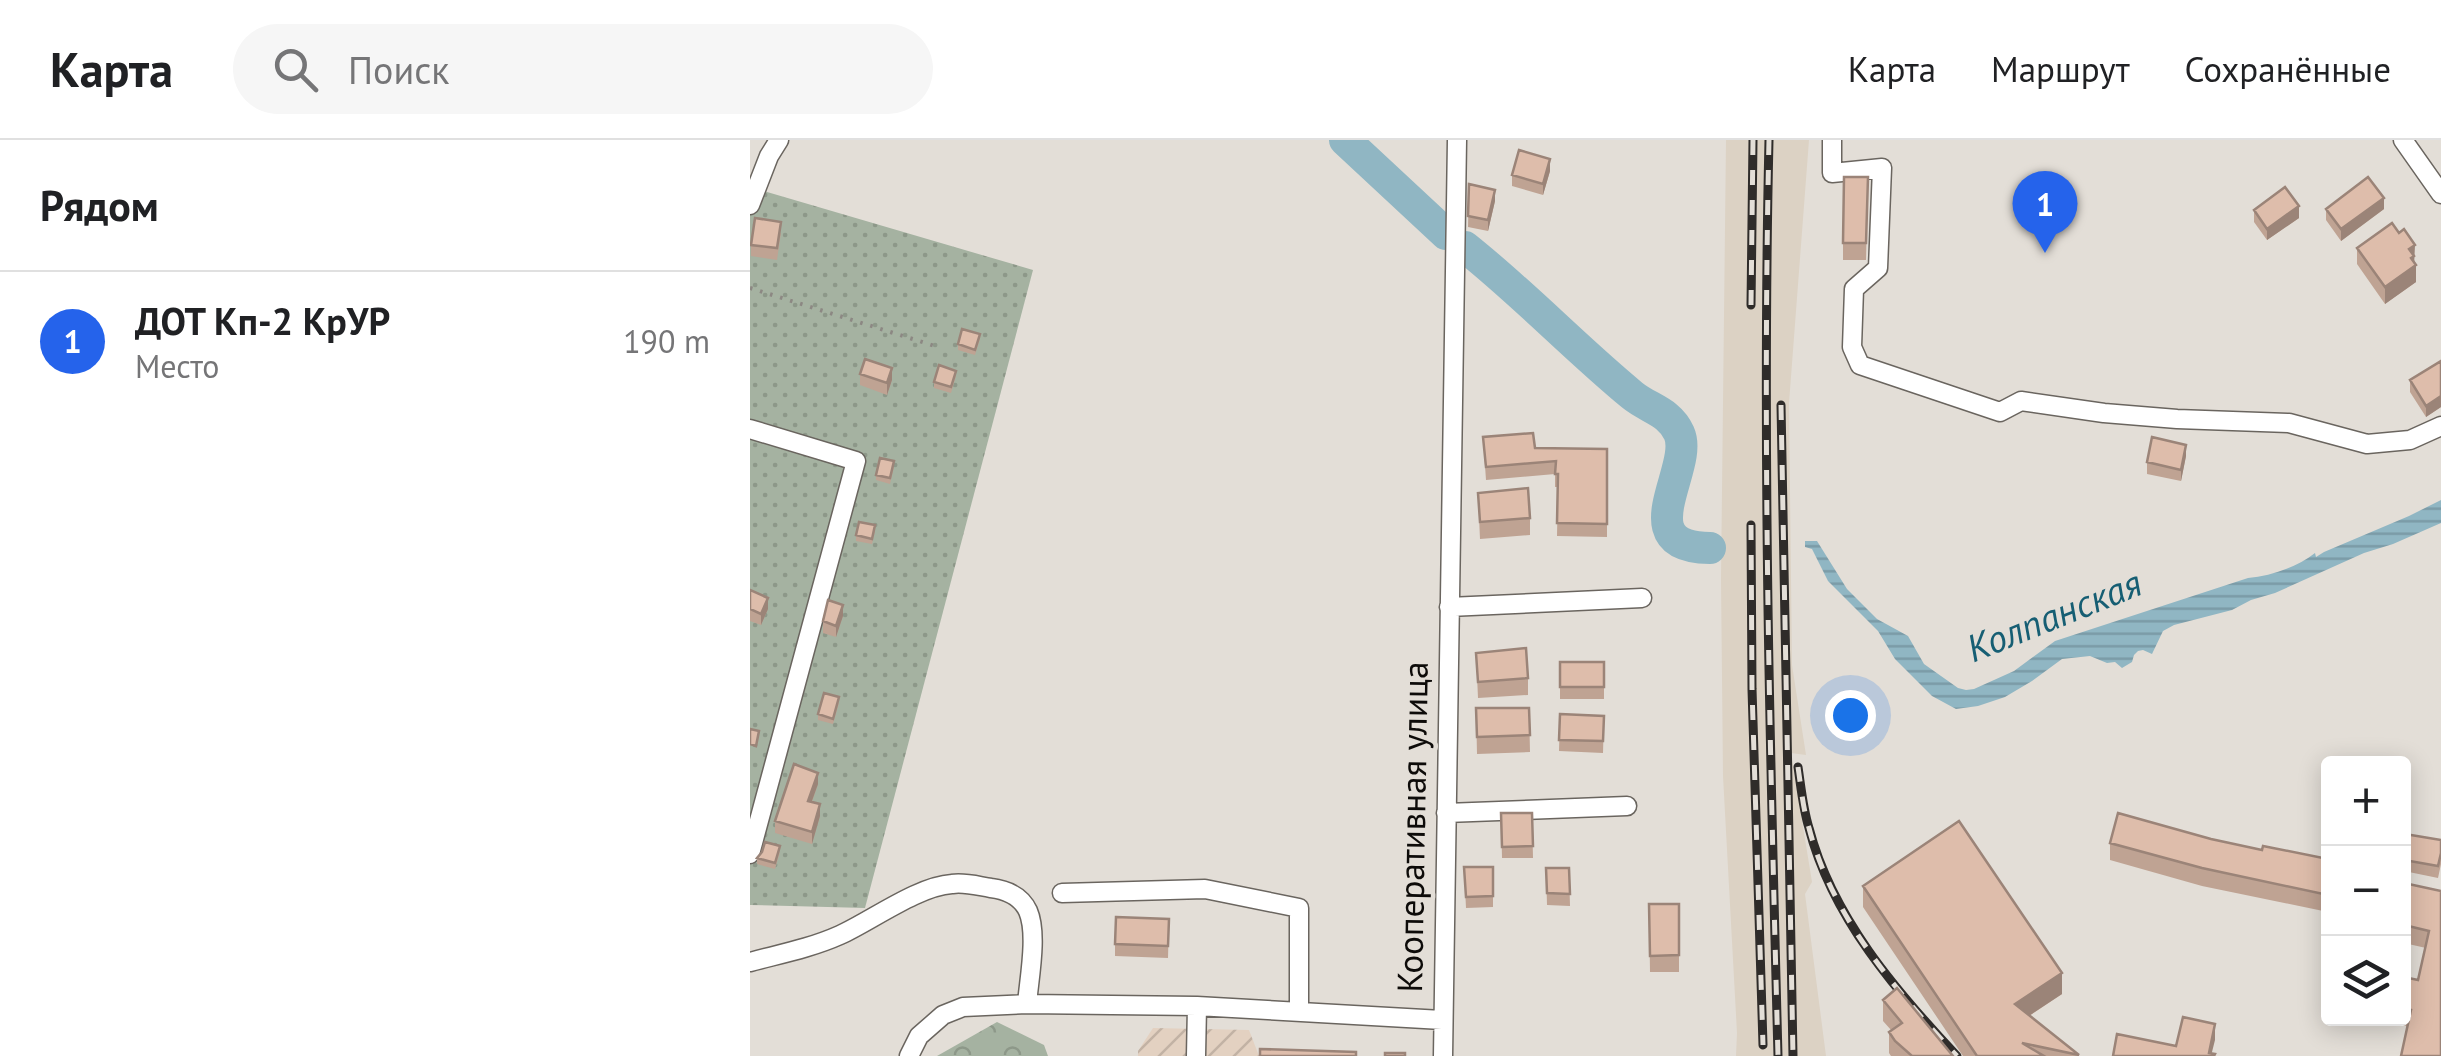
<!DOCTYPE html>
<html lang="ru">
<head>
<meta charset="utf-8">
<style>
	:root { --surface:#fff; --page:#f6f6f6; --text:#202124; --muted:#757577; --line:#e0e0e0; --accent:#2563eb }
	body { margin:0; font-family:"PT Sans",sans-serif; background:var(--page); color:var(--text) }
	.controls { position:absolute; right:30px; bottom:30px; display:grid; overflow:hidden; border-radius:10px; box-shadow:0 5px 25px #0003 }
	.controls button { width:90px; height:90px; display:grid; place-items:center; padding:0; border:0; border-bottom:2px solid var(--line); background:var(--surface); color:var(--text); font:50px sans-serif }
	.you { position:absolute; left:1100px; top:575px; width:35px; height:35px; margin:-25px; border:8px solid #fff; border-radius:50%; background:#1a73e8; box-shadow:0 0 0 15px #1a73e833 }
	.badge { display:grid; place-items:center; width:65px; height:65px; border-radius:50%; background:var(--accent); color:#fff; font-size:32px; font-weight:700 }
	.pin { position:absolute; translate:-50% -82px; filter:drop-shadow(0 2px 5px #0008) }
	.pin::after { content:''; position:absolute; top:52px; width:35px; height:30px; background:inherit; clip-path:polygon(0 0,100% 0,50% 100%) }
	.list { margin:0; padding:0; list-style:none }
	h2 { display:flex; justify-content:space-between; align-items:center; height:130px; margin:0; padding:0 40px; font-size:42px }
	h2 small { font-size:32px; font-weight:400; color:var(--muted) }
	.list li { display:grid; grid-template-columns:65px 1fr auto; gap:30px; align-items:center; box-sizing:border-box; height:140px; padding:0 40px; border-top:2px solid var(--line) }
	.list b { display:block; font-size:38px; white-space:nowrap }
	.list p { margin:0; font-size:32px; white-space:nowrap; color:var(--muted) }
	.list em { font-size:32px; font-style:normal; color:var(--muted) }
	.icon { flex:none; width:55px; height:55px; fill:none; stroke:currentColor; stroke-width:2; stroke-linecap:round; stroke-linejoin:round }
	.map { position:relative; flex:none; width:1691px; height:916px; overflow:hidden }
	header { display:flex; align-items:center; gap:60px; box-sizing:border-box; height:140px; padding:0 50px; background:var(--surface); border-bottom:2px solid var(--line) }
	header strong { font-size:48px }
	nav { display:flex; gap:55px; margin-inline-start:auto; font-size:35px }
	.search { width:700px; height:90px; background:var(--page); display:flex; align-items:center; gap:25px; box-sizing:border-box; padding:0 35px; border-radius:55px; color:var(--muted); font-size:38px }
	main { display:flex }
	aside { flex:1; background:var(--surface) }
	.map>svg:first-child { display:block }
</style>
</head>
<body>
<header>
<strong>Карта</strong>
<div class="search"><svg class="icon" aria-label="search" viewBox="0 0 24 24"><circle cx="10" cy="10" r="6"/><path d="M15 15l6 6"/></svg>Поиск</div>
<nav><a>Карта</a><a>Маршрут</a><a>Сохранённые</a></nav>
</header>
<main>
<aside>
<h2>Рядом<small></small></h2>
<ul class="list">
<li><span class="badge">1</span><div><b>ДОТ Кп-2 КрУР</b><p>Место</p></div><em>190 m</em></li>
</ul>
</aside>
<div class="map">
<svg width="1691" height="916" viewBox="0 0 1691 916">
	<defs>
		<pattern id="industrial-furrows" width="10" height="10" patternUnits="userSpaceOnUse" patternTransform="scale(2.5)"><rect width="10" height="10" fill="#e3d1c1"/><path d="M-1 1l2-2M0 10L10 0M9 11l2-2" fill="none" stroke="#c2b2a4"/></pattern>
		<pattern id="green-dots" width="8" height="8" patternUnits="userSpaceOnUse" patternTransform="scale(2.5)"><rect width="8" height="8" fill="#a5b2a1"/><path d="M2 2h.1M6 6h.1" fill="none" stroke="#8d9889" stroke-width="1.8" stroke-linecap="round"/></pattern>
		<pattern id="forest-crowns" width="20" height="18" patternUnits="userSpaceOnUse" patternTransform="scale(2.5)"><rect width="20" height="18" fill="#a5b2a1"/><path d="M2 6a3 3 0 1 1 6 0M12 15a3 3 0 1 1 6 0" fill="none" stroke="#8d9889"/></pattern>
		<pattern id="water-rules" width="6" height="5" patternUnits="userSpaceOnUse" patternTransform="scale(2.5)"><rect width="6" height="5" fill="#90b6c3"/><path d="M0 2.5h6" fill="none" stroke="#7b9ba6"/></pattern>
	</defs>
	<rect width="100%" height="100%" fill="#e3ded7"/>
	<path fill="#dcd2c4" d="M976 0H1059L1039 263 1042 525 1056 615 1041 613 1062 742 1055 754 1076 916H986L987 893 973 636 971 439Z"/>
	<path fill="url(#industrial-furrows)" d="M403 888 499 890 509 916H388V911Z"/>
	<path fill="url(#green-dots)" d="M0 47 283 130 115 768 0 765Z"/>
	<path fill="url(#forest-crowns)" d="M247 882 294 905 298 916H187Z"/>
	<path fill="url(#water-rules)" d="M1691 360V383L1643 404 1614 413 1525 453 1501 460 1482 470 1424 485 1413 491 1402 514 1393 510 1388 511 1384 515 1382 522 1372 528 1365 522 1357 523 1340 516 1312 519 1282 541 1255 557 1228 566 1206 569 1182 556 1145 519 1128 491 1078 441 1062 409 1055 407V401H1067L1097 449 1127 479 1158 496 1174 524 1208 548 1216 550 1224 549 1264 531 1305 501 1498 438C1521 436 1547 427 1565 413L1566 417 1574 412 1659 376Z"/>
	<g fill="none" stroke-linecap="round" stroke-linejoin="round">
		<path stroke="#90b6c3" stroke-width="32" d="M595 0 696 94
			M715 107C773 153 825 208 882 255 899 269 919 271 929 293 945 328 875 407 960 408"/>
		<defs>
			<path id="minor" d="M1082 0V33L1132 28 1128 128 1104 149 1102 207 1110 225 1250 272 1271 261 1354 273 1427 279 1539 283 1617 304 1660 300 1691 286
				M1653 0 1691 54
				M0 65 19 16 29 0
				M0 289 106 321 0 714
				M699 467 892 458
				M696 673 877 666
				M312 753 455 749 549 768V872
				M0 822C30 814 61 808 90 795 121 781 168 746 202 744 215 742 228 746 241 748 257 750 271 756 278 771 288 794 279 839 277 864
				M159 916 169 896 193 875 213 867 277 864 447 866 692 880
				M446 916 447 866
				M693 916 707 0"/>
		</defs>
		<use href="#minor" stroke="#6a655f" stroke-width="21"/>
		<path stroke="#8c8883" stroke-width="4" stroke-dasharray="2.5 8" stroke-linecap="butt" d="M0 148 185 206"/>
		<use href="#minor" stroke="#fff" stroke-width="18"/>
		<defs>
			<path id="rail" d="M1019 0C1012 306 1020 611 1028 916
				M1001 165 1003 0
				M1031 265 1043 916
				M1001 385 1002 549 1013 905
				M1048 627C1051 647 1053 669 1059 688 1082 777 1146 851 1207 916"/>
		</defs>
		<use href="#rail" stroke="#2f2c2a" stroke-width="9"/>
		<use href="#rail" stroke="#e3ded7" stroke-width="5" stroke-dasharray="15" stroke-linecap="butt"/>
	</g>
	<path fill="#bfa393" d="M800 31 793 55 762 46V35Z
		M1118 37 1116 120H1093V103Z
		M719 44 745 61 738 91 718 87Z
		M1576 69H1634L1591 101 1576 80Z
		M1504 70 1549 78 1517 100 1504 82Z
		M31 93 27 120 1 116V105Z
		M1649 93 1665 122 1666 142 1635 164 1607 124V108Z
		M230 199 225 215 208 210V204Z
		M1691 221V267L1676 277 1660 252V240Z
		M110 234 142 240 137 255 110 245Z
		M206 236 201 253 184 248V242Z
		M733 297 785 308 857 309V397L807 396 808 347H805V334L736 340Z
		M1436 316 1431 341 1397 334V322Z
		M144 327 140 344 126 340V335Z
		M728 353 780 378V395L730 399Z
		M125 391 122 404 106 401V395Z
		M0 450 18 469 11 485 0 481Z
		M93 476 86 497 73 493V481Z
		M726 513 778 538V555L728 558Z
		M810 522H854V559H810Z
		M89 563 83 584 68 580V574Z
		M726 568H779L780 612 727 614Z
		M810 574 854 576 853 613 809 611Z
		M68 644 62 662 70 676 62 704 25 693V681Z
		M751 673H782L783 718H752Z
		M1461 699 1512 710 1578 719V772L1452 746 1360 720V703Z
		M1691 700V724L1688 738 1654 731V704Z
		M30 712 25 729 7 724V718Z
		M714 727H743V767L716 768Z
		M796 728H819L820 766 797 765Z
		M1654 743 1691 751 1657 886 1622 878H1654V837L1668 840 1676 808 1654 803Z
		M1113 746 1312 854 1279 876 1329 916H1213L1113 767Z
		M899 764H929V832H900Z
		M419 779 418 818 365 816V804Z
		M1133 860 1203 916H1141L1139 913V892L1141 890 1133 881Z"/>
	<path fill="#9b8478" d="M800 19V31L793 55V44Z
		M745 50V61L738 91V80Z
		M1634 58V69L1591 101V89Z
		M1549 66V78L1517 100V89Z
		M1665 105 1664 127 1666 125V142L1635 164V147L1659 109Z
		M142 228V240L137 255V243Z
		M1691 256V267L1676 277V266Z
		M1436 305V316L1431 341V330Z
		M18 458V469L11 485V474Z
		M93 465V476L86 497V486Z
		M68 633V644L58 672V661Z
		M70 664V676L62 704V692Z
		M1312 833V854L1265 885V864Z
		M1465 884V900L1461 916 1459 913Z"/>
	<path fill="#debdab" stroke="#9b8478" stroke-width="2.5" d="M769 10 800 19 793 44 762 35Z
		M1094 37H1118L1116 103H1093Z
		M1618 37 1634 58 1591 89 1576 69Z
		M719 44 745 50 738 80 718 76Z
		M1535 47 1549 66 1517 89 1504 70Z
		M5 78 31 82 27 108 1 105Z
		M1642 83 1649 93 1654 89 1665 105 1659 109 1664 116 1661 118 1666 125 1635 147 1607 108Z
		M212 189 230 194 225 210 208 204Z
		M115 219 142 228 137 243 110 234Z
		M1691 221V256L1676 266 1660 240Z
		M189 225 206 231 201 247 184 242Z
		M783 293 785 308 857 309V384L807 383 808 334H805L806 321 736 327 733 297Z
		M1402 297 1436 305 1431 330 1397 322Z
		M130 318 144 321 140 338 126 335Z
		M778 348 780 378 730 382 728 353Z
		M109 382 125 385 122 399 106 395Z
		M0 450 18 458 11 474 0 469Z
		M78 460 93 465 86 486 73 481Z
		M776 508 778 538 728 542 726 513Z
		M810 522H854V547H810Z
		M74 553 89 557 83 579 68 574Z
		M726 568H779L780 595 727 597Z
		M810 574 854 576 853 601 809 600Z
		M0 589 9 591 6 606 0 604Z
		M44 624 68 633 58 661 70 664 62 692 25 681Z
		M751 673H782L783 706 752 707Z
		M1368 673 1461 699 1512 710 1513 706 1578 719V755L1452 728 1360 703Z
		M1209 681 1312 833 1265 864 1329 915 1272 903 1294 916H1227L1113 746Z
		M1655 694 1691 700V713L1688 726 1654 720Z
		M15 702 30 706 25 723 7 718 12 712Z
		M714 727H743V756L716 757Z
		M796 728H819L820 754 797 753Z
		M1654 743 1691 751V916H1651L1661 870 1654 868V837L1668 840 1679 791 1654 785Z
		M899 764H929V815L900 816Z
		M366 777 419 779 418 806 365 804Z
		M1147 848 1203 916H1162L1145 901 1139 892 1152 883 1133 860Z
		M1433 877 1465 884 1459 913 1465 914 1464 916H1363L1367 894 1426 906Z
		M510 909 606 912V916H510Z
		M635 913H655V916H635Z"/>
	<g text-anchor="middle" stroke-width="9" stroke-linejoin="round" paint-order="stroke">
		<g font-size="35" fill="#0d0b09" stroke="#e3ded7">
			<text transform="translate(663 687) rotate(-89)" y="12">Кооперативная улица</text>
		</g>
		<g font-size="38" font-style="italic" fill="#165e73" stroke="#e3ded7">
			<text transform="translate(1304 476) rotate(-22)" y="13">Колпанская</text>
		</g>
	</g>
</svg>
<div class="controls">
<button>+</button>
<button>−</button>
<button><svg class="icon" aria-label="layers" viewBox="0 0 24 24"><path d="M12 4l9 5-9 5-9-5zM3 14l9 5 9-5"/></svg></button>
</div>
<div class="you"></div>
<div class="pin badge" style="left:1295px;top:113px">1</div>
</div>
</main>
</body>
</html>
